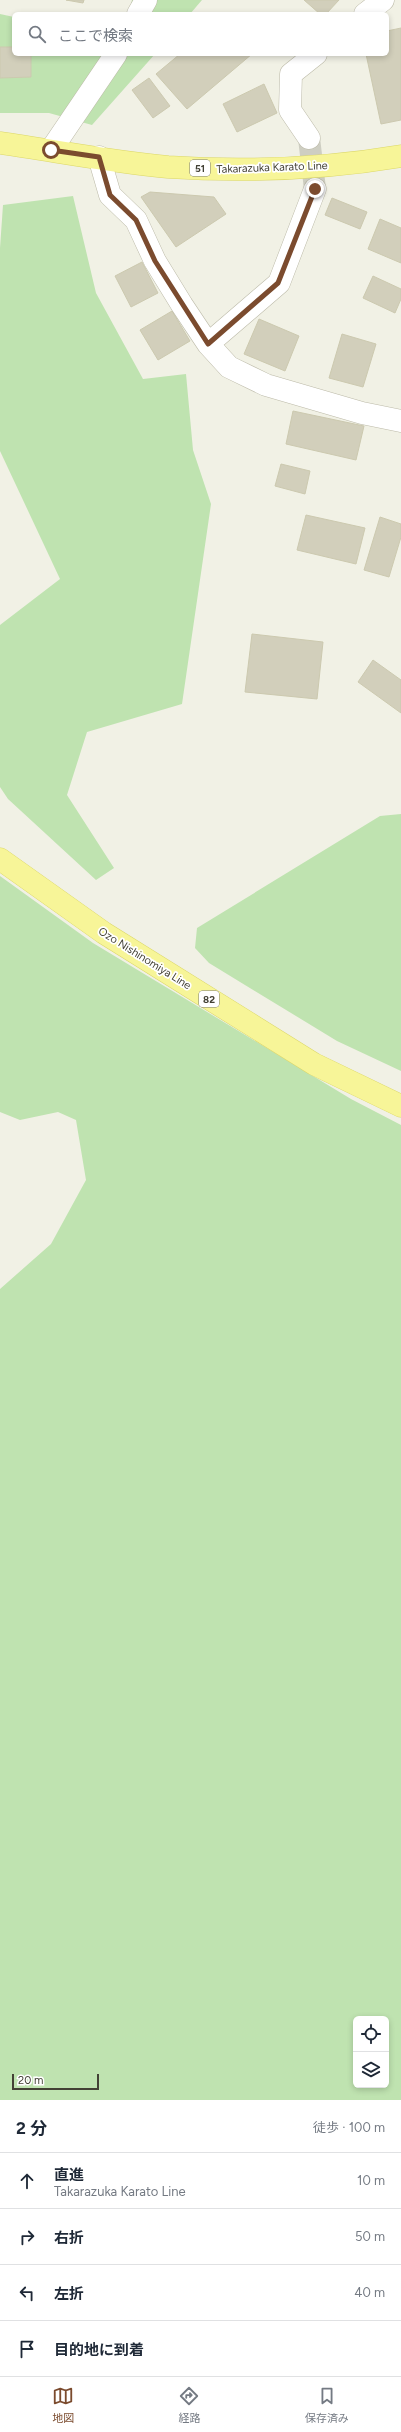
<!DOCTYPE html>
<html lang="ja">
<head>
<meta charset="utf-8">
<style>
	:root { --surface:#fff; --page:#f2f2f3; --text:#1f2937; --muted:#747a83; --line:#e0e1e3; --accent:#7b4b2e }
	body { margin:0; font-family:Figtree,"Noto Sans JP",sans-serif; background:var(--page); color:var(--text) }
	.controls { position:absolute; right:12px; bottom:12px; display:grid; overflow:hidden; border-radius:6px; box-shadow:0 2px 6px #0003 }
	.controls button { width:36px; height:36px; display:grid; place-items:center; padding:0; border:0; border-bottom:1px solid var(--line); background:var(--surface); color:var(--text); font:20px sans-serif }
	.scale { position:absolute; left:12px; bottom:10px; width:87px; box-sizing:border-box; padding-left:4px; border:2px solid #434135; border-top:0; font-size:11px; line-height:14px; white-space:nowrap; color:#434135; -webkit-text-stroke:3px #fff; paint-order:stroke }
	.stop { position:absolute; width:12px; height:12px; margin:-9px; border:3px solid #7b4b2e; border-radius:50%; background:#fff }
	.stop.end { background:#7b4b2e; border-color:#fff; box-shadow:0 1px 4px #0008 }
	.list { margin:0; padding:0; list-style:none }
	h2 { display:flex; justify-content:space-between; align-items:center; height:52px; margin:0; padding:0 16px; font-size:17px }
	h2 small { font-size:13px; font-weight:400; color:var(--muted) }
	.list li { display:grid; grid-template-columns:26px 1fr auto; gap:12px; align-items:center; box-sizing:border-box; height:56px; padding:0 16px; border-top:1px solid var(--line) }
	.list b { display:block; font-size:15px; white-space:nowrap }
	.list p { margin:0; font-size:13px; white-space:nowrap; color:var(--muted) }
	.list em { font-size:13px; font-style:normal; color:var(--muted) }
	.icon { flex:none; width:22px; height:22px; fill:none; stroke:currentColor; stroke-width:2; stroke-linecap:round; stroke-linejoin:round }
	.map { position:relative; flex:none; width:401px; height:2100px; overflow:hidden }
	.search { position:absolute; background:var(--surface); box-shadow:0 2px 6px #0003; left:12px; right:12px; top:12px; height:44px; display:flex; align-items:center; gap:10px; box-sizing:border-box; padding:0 14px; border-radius:6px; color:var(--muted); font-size:15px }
	.sheet { height:276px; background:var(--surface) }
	nav { display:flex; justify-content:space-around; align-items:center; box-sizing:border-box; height:56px; border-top:1px solid var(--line); background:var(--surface); font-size:11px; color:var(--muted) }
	nav a { display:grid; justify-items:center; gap:2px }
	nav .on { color:var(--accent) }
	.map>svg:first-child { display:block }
</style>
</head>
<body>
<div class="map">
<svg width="401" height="2100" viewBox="0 0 401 2100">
	<rect width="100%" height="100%" fill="#f1f1e5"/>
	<path fill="#bfe3b0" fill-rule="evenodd" d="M132 0H202L190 14H124L129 11Z
		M0 14 14 17V54H155L92 125 49 113H0Z
		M73 196 96 293 143 379 186 374 193 450 211 504 182 704 87 732 67 795 114 868 96 880 8 799 0 787V625L60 579 0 451V248L3 205Z
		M401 814V1071L337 1041 209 963 195 948 197 928 380 816Z
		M0 876 93 943 351 1099 401 1125V2100H0V1289L51 1244 86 1180 76 1120 58 1112 20 1120 0 1112ZM356 2019H386V2085H356Z"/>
	<path fill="#d2cfbb" stroke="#ccc9af" d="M66 0H84L83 3Z
		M304 0H339L326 14H320Z
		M401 28V120L381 124 366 54H387V31Z
		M0 47H14V54H31V77L0 78Z
		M180 54H252L187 109 156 74Z
		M149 78 170 106 153 118 132 90Z
		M264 84 277 113 237 132 223 104Z
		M150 192 214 197 226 214 176 247 141 197Z
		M332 198 367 212 360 229 325 215Z
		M380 219 401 228V263L368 249Z
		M142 262 158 293 131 307 115 276Z
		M373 276 401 289V299L395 313 363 298Z
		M172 311 190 341 158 360 140 330Z
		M259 319 299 336 285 371 244 354Z
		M342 334 376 344 363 387 329 378Z
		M293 411 364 426 356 460 286 444Z
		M281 464 310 471 305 494 275 486Z
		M306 515 365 528 356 564 297 550Z
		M380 517 401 524V537L389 577 364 570Z
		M252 634 323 642 317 699 245 692Z
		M373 660 401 680V713L358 682Z"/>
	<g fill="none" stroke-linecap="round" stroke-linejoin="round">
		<path stroke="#cecec2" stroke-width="22" stroke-dasharray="22 11" stroke-linecap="butt" d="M309 138 315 189"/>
		<defs>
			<path id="minor" d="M138 14 146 0
				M365 14 383 0
				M309 138 290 110 291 74 316 54
				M51 150 116 54
				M99 157 110 195 136 220 155 261 182 305 208 344 229 367 266 385 362 413 401 421
				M208 344 279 283 315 189"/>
			<path id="primary" d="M0 143C56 151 112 162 168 167 246 172 324 169 401 156
				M0 859 104 933 314 1064 401 1106"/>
		</defs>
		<use href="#minor" stroke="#bcbaa8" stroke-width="23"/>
		<use href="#primary" stroke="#dbd769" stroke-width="23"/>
		<use href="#minor" stroke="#fff" stroke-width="22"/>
		<use href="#primary" stroke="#f7f598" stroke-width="22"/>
	</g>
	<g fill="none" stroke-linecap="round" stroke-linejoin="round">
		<path stroke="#7b4b2e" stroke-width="5" d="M51 150 99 157 110 195 136 220 155 261 208 344 278 283 315 189"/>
	</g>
	<g text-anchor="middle" stroke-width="3.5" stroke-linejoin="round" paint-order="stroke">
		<g fill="#fff" stroke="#7b7a72" stroke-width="1">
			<rect x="190" y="160" width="20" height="16" rx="3"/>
			<rect x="199" y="991" width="20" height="16" rx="3"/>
		</g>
		<g font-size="10" font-weight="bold" fill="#434135">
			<text x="200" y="172">51</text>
			<text x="209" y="1003">82</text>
		</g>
		<g font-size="11" fill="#434135" stroke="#fff">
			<text transform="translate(272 167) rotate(-2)" y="4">Takarazuka Karato Line</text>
			<text transform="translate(145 958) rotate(32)" y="4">Ozo Nishinomiya Line</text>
		</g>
	</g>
</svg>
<div class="controls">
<button><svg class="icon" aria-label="locate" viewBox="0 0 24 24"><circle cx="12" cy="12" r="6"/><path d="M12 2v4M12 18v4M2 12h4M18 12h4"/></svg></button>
<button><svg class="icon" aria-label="layers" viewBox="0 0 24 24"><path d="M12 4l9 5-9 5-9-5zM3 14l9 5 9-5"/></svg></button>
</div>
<div class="scale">20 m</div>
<div class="stop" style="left:51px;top:150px"></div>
<div class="stop end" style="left:315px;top:189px"></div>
<div class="search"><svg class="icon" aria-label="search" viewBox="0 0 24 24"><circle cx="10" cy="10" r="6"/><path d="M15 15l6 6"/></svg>ここで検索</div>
</div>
<section class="sheet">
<h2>2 分<small>徒歩 · 100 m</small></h2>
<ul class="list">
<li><svg class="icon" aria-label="ahead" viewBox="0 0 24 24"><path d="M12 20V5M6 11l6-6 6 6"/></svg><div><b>直進</b><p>Takarazuka Karato Line</p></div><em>10 m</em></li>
<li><svg class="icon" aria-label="right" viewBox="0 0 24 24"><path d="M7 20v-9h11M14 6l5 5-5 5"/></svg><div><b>右折</b></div><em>50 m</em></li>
<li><svg class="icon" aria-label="left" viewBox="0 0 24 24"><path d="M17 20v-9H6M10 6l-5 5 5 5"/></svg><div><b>左折</b></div><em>40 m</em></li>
<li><svg class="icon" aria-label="arrive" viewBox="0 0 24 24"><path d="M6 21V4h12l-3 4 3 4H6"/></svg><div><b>目的地に到着</b></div></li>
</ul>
</section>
<nav>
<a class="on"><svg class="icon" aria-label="map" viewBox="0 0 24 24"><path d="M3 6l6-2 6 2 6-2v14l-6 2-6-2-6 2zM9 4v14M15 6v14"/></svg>地図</a>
<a><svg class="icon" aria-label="directions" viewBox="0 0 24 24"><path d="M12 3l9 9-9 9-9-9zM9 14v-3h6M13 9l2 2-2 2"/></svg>経路</a>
<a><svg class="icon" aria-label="saved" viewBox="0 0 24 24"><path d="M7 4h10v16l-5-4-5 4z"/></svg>保存済み</a>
</nav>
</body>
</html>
